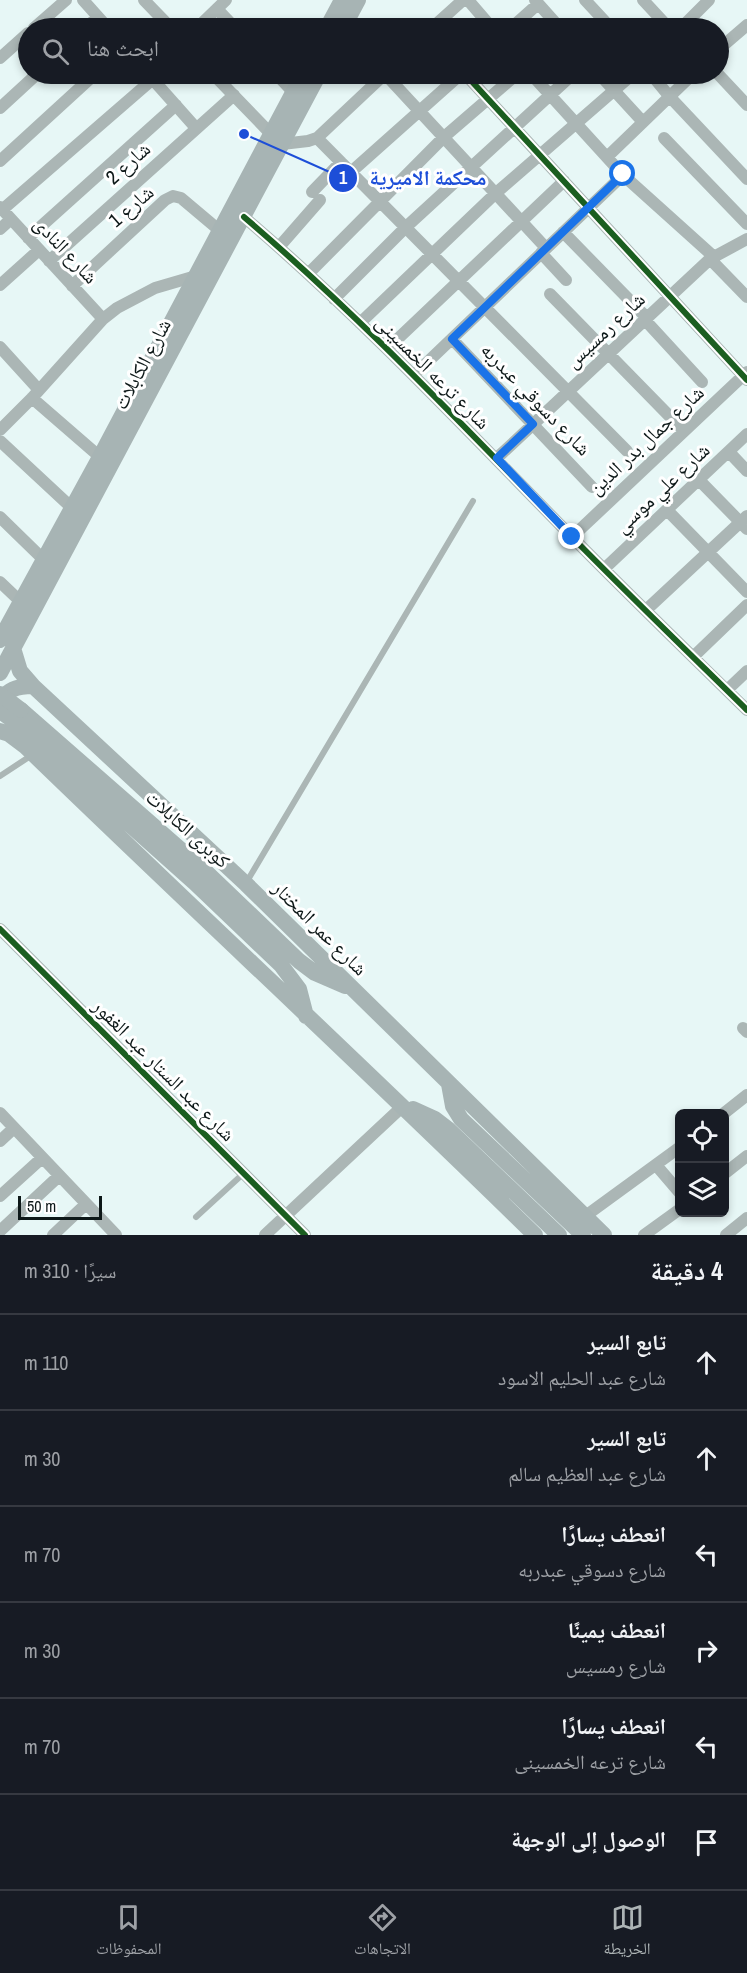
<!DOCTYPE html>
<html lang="ar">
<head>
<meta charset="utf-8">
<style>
	:root { --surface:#171b24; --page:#20242c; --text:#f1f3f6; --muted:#9ea1a6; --line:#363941; --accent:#adb4b5 }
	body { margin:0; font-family:"Archivo Narrow","Noto Naskh Arabic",sans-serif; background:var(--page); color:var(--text); direction:rtl }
	.controls { position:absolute; right:18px; bottom:18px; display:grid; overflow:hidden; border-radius:9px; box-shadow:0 3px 9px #0003 }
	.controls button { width:54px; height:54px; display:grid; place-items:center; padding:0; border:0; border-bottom:2px solid var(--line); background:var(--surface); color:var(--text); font:30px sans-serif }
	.scale { position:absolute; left:18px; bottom:15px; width:84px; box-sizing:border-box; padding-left:6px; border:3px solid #0d1818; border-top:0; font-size:16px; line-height:21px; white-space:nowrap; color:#0d1818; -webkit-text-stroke:4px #fff; paint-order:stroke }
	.stop { position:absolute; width:18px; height:18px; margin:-14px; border:4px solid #1a73e8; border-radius:50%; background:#fff }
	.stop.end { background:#1a73e8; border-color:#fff; box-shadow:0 2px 6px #0008 }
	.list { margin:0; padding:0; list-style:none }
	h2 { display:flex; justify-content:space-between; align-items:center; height:78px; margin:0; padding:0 24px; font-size:26px }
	h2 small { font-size:20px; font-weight:400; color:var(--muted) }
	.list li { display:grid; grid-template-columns:39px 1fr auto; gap:18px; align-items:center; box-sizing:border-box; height:96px; padding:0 24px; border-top:2px solid var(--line) }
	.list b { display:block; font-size:22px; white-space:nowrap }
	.list p { margin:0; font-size:20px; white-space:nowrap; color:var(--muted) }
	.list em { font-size:20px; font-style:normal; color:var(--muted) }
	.icon { flex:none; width:33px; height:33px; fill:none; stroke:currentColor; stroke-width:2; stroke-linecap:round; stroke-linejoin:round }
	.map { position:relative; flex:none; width:747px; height:1235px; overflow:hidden; direction:ltr }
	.search { position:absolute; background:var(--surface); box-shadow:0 3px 9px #0003; left:18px; right:18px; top:18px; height:66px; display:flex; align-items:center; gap:15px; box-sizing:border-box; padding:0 21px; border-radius:33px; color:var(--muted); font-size:22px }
	.sheet { height:654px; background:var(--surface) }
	nav { display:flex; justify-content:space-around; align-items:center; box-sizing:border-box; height:84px; border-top:2px solid var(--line); background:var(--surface); font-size:16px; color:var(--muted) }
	nav a { display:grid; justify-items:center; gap:3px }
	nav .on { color:var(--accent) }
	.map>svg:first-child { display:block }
</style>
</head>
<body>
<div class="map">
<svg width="747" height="1235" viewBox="0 0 747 1235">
	<rect width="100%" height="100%" fill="#e7f7f6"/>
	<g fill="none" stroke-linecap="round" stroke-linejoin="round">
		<path stroke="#abb6b5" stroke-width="6" d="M0 776 32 755
			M246 883 473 501
			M196 1217 244 1173"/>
		<path stroke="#abb6b5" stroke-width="12" d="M83 0 108 28
			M144 0 171 28
			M468 0 492 28
			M535 0 560 28
			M585 0 611 28
			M643 0 669 28
			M217 9 235 28
			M34 28 66 0
			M86 28 98 17
			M197 28 226 0
			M432 28 463 0
			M511 28 538 4
			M681 28 709 0
			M718 50 747 25
			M0 58 28 33
			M148 74 196 128
			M213 74 271 134
			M276 74 293 92
			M385 74 546 248
			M465 74 747 380
			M531 74 623 175 713 256
			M599 74 643 122
			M651 74 669 96 747 179
			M718 74 747 105
			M0 108 37 74
			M317 138 627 451
			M664 138 747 224
			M282 144 308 141 317 138 385 74
			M607 157 693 74
			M0 161 95 74
			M351 172 461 74
			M312 192 341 162
			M0 207 103 319
			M2 210 153 79
			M244 217C360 316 465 428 572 537 630 596 689 653 747 710
			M0 229 11 219
			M563 232 647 318
			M28 238 176 105
			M279 247 320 200
			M541 253 566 280
			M710 259 747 297
			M49 261 234 95
			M308 274 444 137 517 74
			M0 285 39 250
			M72 286 165 200 173 196 181 198 219 230
			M550 294 684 431
			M334 299 406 227 573 74
			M645 320 702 382
			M360 323 496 193 633 74
			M452 339 592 487
			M0 347 39 390
			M387 349 564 181
			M414 375 623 175
			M32 398 100 457
			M0 430 32 398 103 319 117 308 155 288 196 276
			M0 441 72 508
			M729 452 747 471
			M497 458 710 259 747 239
			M699 480 747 529
			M667 510 747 592
			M0 517 44 560
			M572 537 747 372
			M604 569 747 434
			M0 582 21 602
			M646 610 747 516
			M693 657 747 605
			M727 690 747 671
			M0 929 305 1235
			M743 1028 747 1032
			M0 1113 116 1235
			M723 1114 747 1095
			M0 1141 14 1128
			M656 1165 680 1193
			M724 1174 747 1156
			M0 1196 42 1158
			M584 1217 680 1147
			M0 1231 59 1176
			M53 1235 86 1204
			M265 1235 403 1106
			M644 1235 680 1209
			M726 1235 747 1218"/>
		<path stroke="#a7b4b4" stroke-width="16" d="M327 28 342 0
			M343 28 358 0
			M0 640 100 457 303 74
			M13 648 20 671 33 686 246 884 604 1235
			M0 673 319 74
			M0 706C4 689 18 686 33 686
			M21 710 205 871 299 961 315 973 345 986
			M0 711 14 721 194 882 281 965 299 989 306 1016
			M0 731 9 734 25 746C194 910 367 1070 535 1235
			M449 1084 453 1106 461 1119 583 1235
			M413 1109 435 1119 448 1129 559 1235"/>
		<path stroke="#a7b4b4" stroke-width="16" d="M0 694 21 710"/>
		<defs>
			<path id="cycleway" d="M465 74 747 380
				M244 217C360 316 465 428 572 537 630 596 689 653 747 710
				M0 929 305 1235"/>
		</defs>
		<use href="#cycleway" stroke="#fff" stroke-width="10"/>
		<use href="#cycleway" stroke="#1b5e20" stroke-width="6"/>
	</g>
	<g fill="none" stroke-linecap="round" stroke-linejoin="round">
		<path stroke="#1a73e8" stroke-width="8" d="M572 537 497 458 533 424 452 339 623 174"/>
	</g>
	<g text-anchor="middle" stroke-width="6" stroke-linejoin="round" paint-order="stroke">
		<g font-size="20" fill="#0d1818" stroke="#fff">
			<text transform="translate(128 163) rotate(-42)" y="7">شارع 2</text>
			<text transform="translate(131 206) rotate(-41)" y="7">شارع 1</text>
			<text transform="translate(66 250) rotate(47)" y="7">شارع النادى</text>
			<text transform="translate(605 330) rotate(-43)" y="7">شارع رمسيس</text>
			<text transform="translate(142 364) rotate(-62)" y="7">شارع الكابلات</text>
			<text transform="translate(433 372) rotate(45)" y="7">شارع ترعه الخمسينى</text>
			<text transform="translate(536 399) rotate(46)" y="7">شارع دسوقي عبدربه</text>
			<text transform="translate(646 440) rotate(-43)" y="7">شارع جمال بدر الدين</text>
			<text transform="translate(662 488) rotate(-43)" y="7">شارع علي موسي</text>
			<text transform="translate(188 829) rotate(42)" y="7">كوبرى الكابلات</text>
			<text transform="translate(320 928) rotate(45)" y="7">شارع عمر المختار</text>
			<text transform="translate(164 1070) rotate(45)" y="7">شارع عبد الستار عبد الغفور</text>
		</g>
	</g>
	<path fill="none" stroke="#1d4ed8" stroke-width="2" d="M244 134L343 178"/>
	<g fill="#1d4ed8" stroke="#fff" stroke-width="2">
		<circle cx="244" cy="134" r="6"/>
		<circle cx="343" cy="178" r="15"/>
	</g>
	<g font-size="18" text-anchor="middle" font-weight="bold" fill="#fff">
		<text x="343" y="184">1</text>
	</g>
	<g font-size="21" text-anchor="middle" font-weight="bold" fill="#1d4ed8" stroke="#fff" stroke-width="6" stroke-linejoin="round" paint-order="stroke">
		<text x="428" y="185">محكمة الاميرية</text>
	</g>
</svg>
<div class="controls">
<button><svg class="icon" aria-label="locate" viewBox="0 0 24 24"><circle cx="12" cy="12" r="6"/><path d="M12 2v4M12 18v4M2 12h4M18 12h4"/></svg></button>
<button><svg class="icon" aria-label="layers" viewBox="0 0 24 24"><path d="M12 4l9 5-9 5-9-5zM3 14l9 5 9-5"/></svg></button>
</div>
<div class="scale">50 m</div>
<div class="stop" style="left:623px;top:174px"></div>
<div class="stop end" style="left:572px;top:537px"></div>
<div class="search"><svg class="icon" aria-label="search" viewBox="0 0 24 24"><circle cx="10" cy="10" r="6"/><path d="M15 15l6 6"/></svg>ابحث هنا</div>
</div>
<section class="sheet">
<h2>4 دقيقة<small>سيرًا · 310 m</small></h2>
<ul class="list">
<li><svg class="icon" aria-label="ahead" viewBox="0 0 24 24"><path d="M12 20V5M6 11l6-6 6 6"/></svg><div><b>تابع السير</b><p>شارع عبد الحليم الاسود</p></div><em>110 m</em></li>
<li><svg class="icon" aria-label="ahead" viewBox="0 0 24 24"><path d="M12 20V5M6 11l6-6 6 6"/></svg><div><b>تابع السير</b><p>شارع عبد العظيم سالم</p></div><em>30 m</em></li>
<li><svg class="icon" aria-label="left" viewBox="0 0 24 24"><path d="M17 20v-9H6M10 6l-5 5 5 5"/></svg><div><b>انعطف يسارًا</b><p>شارع دسوقي عبدربه</p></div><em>70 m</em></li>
<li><svg class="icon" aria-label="right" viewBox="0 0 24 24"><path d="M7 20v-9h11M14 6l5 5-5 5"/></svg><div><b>انعطف يمينًا</b><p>شارع رمسيس</p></div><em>30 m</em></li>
<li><svg class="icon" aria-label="left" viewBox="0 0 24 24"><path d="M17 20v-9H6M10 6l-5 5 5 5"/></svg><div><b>انعطف يسارًا</b><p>شارع ترعه الخمسينى</p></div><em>70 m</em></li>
<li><svg class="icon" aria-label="arrive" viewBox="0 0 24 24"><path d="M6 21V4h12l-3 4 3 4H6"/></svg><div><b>الوصول إلى الوجهة</b></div></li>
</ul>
</section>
<nav>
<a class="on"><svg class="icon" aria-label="map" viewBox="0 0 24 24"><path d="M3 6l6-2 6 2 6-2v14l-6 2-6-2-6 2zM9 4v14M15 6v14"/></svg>الخريطة</a>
<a><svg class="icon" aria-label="directions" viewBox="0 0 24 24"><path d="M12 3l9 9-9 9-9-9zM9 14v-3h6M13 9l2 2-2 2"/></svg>الاتجاهات</a>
<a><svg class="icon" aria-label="saved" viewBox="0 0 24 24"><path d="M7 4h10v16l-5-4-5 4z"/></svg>المحفوظات</a>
</nav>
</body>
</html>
